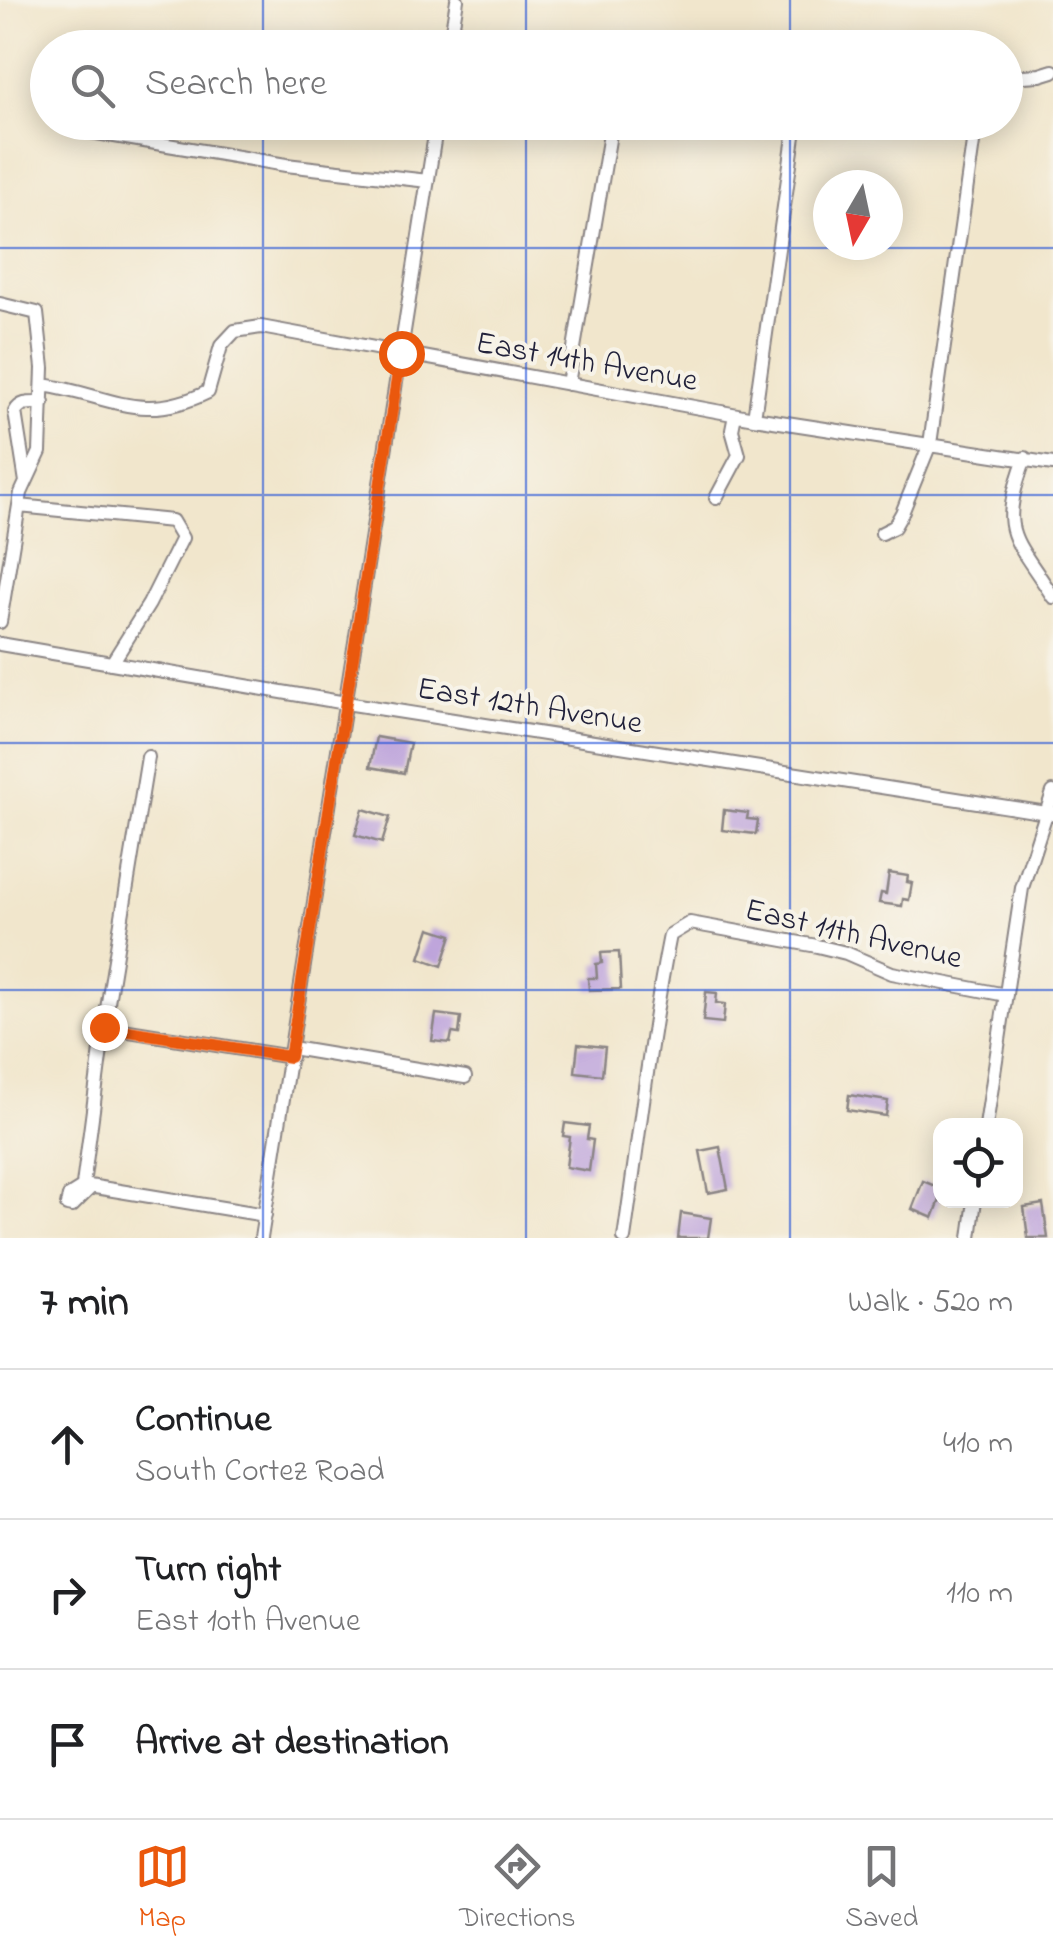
<!DOCTYPE html>
<html lang="en">
<head>
<meta charset="utf-8">
<style>
	:root { --surface:#fff; --page:#f2f2f2; --text:#202124; --muted:#757577; --line:#e0e0e0; --accent:#ea580c }
	body { margin:0; font-family:"Indie Flower",sans-serif; background:var(--page); color:var(--text) }
	.controls { position:absolute; right:30px; bottom:30px; display:grid; overflow:hidden; border-radius:20px; box-shadow:0 5px 25px #0003 }
	.controls button { width:90px; height:90px; display:grid; place-items:center; padding:0; border:0; border-bottom:2px solid var(--line); background:var(--surface); color:var(--text); font:50px sans-serif }
	.compass { position:absolute; left:813px; top:170px; width:90px; height:90px; border-radius:50%; background:var(--surface); box-shadow:0 5px 25px #0003; rotate:189deg }
	.stop { position:absolute; width:30px; height:30px; margin:-22px; border:8px solid #ea580c; border-radius:50%; background:#fff }
	.stop.end { background:#ea580c; border-color:#fff; box-shadow:0 2px 10px #0008 }
	.list { margin:0; padding:0; list-style:none }
	h2 { display:flex; justify-content:space-between; align-items:center; height:130px; margin:0; padding:0 40px; font-size:42px }
	h2 small { font-size:32px; font-weight:400; color:var(--muted) }
	.list li { display:grid; grid-template-columns:65px 1fr auto; gap:30px; align-items:center; box-sizing:border-box; height:150px; padding:0 40px; border-top:2px solid var(--line) }
	.list b { display:block; font-size:38px; white-space:nowrap }
	.list p { margin:0; font-size:32px; white-space:nowrap; color:var(--muted) }
	.list em { font-size:32px; font-style:normal; color:var(--muted) }
	.icon { flex:none; width:55px; height:55px; fill:none; stroke:currentColor; stroke-width:2; stroke-linecap:round; stroke-linejoin:round }
	.map { position:relative; flex:none; width:1053px; height:1238px; overflow:hidden }
	.search { position:absolute; background:var(--surface); box-shadow:0 5px 25px #0003; left:30px; right:30px; top:30px; height:110px; display:flex; align-items:center; gap:25px; box-sizing:border-box; padding:0 35px; border-radius:55px; color:var(--muted); font-size:38px }
	.sheet { height:580px; background:var(--surface) }
	nav { display:flex; justify-content:space-around; align-items:center; box-sizing:border-box; height:140px; border-top:2px solid var(--line); background:var(--surface); font-size:28px; color:var(--muted) }
	nav a { display:grid; justify-items:center; gap:5px }
	nav .on { color:var(--accent) }
	.map>svg:first-child { display:block }
</style>
</head>
<body>
<div class="map">
<svg width="1053" height="1238" viewBox="0 0 1053 1238">
	<rect width="100%" height="100%" fill="#f7f3e8"/>
	<filter id="ink" filterUnits="userSpaceOnUse"><feTurbulence type="fractalNoise" baseFrequency=".01" numOctaves="2"/><feDisplacementMap in="SourceGraphic" scale="20" xChannelSelector="R" yChannelSelector="G"/><feConvolveMatrix kernelMatrix="1 2 1 2 8 2 1 2 1" color-interpolation-filters="sRGB"/></filter>
	<filter id="wash" filterUnits="userSpaceOnUse"><feTurbulence type="fractalNoise" baseFrequency=".0048" numOctaves="4" result="noise"/><feDisplacementMap in="SourceGraphic" scale="40" xChannelSelector="R" yChannelSelector="G"/><feGaussianBlur stdDeviation="2.25" result="paint"/><feColorMatrix in="noise" values="0 0 0 0 0 0 0 0 0 0 0 0 0 0 0 0 0 1.4 0 .05"/><feComposite in="paint" operator="in"/></filter>
	<g filter="url(#wash)">
		<rect width="100%" height="100%" fill="#f1e6cc"/>
		<g id="blocks">
			<path fill="#bea4db" d="M376 737 410 743 404 773 370 767Z
				M363 809 390 817 382 843 355 835Z
				M724 810 748 813 747 819 758 820 756 834 722 830Z
				M889 873 908 876 907 882 912 883 909 900 903 899 902 906 879 903 881 893 886 894Z
				M430 928 452 935 442 966 420 958Z
				M619 952 621 989 589 990 588 978H597L596 964 602 963 601 953Z
				M706 992 717 993 716 1003 725 1004 723 1023 703 1021Z
				M436 1014 461 1017 459 1034 452 1033 450 1043 432 1041Z
				M578 1044 605 1047 602 1075 575 1072Z
				M849 1095 888 1101 886 1116 847 1110Z
				M565 1123 589 1126 587 1139 593 1140 589 1171 566 1167 570 1137 563 1136Z
				M720 1147 728 1189 708 1193 700 1151Z
				M923 1181 940 1188V1200L933 1218 912 1209Z
				M1043 1204 1048 1238H1028L1024 1207Z
				M681 1213 711 1218 708 1238H678Z"/>
		</g>
	</g>
	<g filter="url(#ink)">
		<use href="#blocks" fill-opacity="0" stroke="#8a8484" stroke-width="2.5"/>
		<g fill="none" stroke-linecap="round" stroke-linejoin="round">
			<defs>
				<path id="minor" d="M449 48 457 0
					M1006 77 1040 75 1053 71
					M73 129 286 165 428 181
					M0 304 37 313 43 368 40 452 21 493 0 622
					M568 384 612 122
					M43 385C110 395 140 425 208 392L221 346 235 331 261 327 754 418 1053 464
					M754 418 796 122
					M1025 458C997 535 1014 535 1053 597
					M26 482 15 412C21 401 31 403 43 403
					M716 498 739 455 732 430 735 415
					M19 506 172 521 182 538 149 604 112 663
					M882 533 894 527 902 513 930 444 976 122
					M0 644 346 703 1053 814
					M148 757 104 1027 83 1185 265 1215
					M104 1027 291 1057
					M292 1048 465 1077
					M986 1126 1022 888 1053 792
					M85 1186 69 1196 67 1205 72 1206 91 1187
					M261 1238 437 122
					M624 1238C639 1137 650 1035 670 935L690 923 817 946 846 953 892 973 1006 995
					M970 1238 975 1200"/>
			</defs>
			<use href="#minor" stroke="#8a8484" stroke-width="16"/>
			<use href="#minor" stroke="#fff" stroke-width="12"/>
		</g>
	</g>
	<g fill="none" stroke-linecap="round" stroke-linejoin="round" filter="url(#ink)">
		<path stroke="#ea580c" stroke-width="12" d="M104 1027 290 1057 401 353"/>
	</g>
	<path fill="none" stroke="#1d4ed8" stroke-width="2.5" stroke-opacity="0.55" d="M263 0V48M526 0V48M790 0V48M263 122V1238M526 122V1238M790 122V1238M0 248H1053M0 495H1053M0 743H1053M0 990H1053"/>
	<g text-anchor="middle" stroke-width="8" stroke-linejoin="round" paint-order="stroke">
		<g font-size="32" fill="#22223b" stroke="#f7f3e8">
			<text transform="translate(587 360) rotate(10)" y="11">East 14th Avenue</text>
			<text transform="translate(530 704) rotate(9)" y="11">East 12th Avenue</text>
			<text transform="translate(854 932) rotate(13)" y="11">East 11th Avenue</text>
		</g>
	</g>
</svg>
<div class="controls">
<button><svg class="icon" aria-label="locate" viewBox="0 0 24 24"><circle cx="12" cy="12" r="6"/><path d="M12 2v4M12 18v4M2 12h4M18 12h4"/></svg></button>
</div>
<svg class="compass" viewBox="-18 -18 36 36"><path d="M0-13l5 13h-10z" fill="#e53935"/><path d="M0 13l5-13h-10z" fill="#757577"/></svg>
<div class="stop" style="left:401px;top:353px"></div>
<div class="stop end" style="left:104px;top:1027px"></div>
<div class="search"><svg class="icon" aria-label="search" viewBox="0 0 24 24"><circle cx="10" cy="10" r="6"/><path d="M15 15l6 6"/></svg>Search here</div>
</div>
<section class="sheet">
<h2>7 min<small>Walk · 520 m</small></h2>
<ul class="list">
<li><svg class="icon" aria-label="ahead" viewBox="0 0 24 24"><path d="M12 20V5M6 11l6-6 6 6"/></svg><div><b>Continue</b><p>South Cortez Road</p></div><em>410 m</em></li>
<li><svg class="icon" aria-label="right" viewBox="0 0 24 24"><path d="M7 20v-9h11M14 6l5 5-5 5"/></svg><div><b>Turn right</b><p>East 10th Avenue</p></div><em>110 m</em></li>
<li><svg class="icon" aria-label="arrive" viewBox="0 0 24 24"><path d="M6 21V4h12l-3 4 3 4H6"/></svg><div><b>Arrive at destination</b></div></li>
</ul>
</section>
<nav>
<a class="on"><svg class="icon" aria-label="map" viewBox="0 0 24 24"><path d="M3 6l6-2 6 2 6-2v14l-6 2-6-2-6 2zM9 4v14M15 6v14"/></svg>Map</a>
<a><svg class="icon" aria-label="directions" viewBox="0 0 24 24"><path d="M12 3l9 9-9 9-9-9zM9 14v-3h6M13 9l2 2-2 2"/></svg>Directions</a>
<a><svg class="icon" aria-label="saved" viewBox="0 0 24 24"><path d="M7 4h10v16l-5-4-5 4z"/></svg>Saved</a>
</nav>
</body>
</html>
